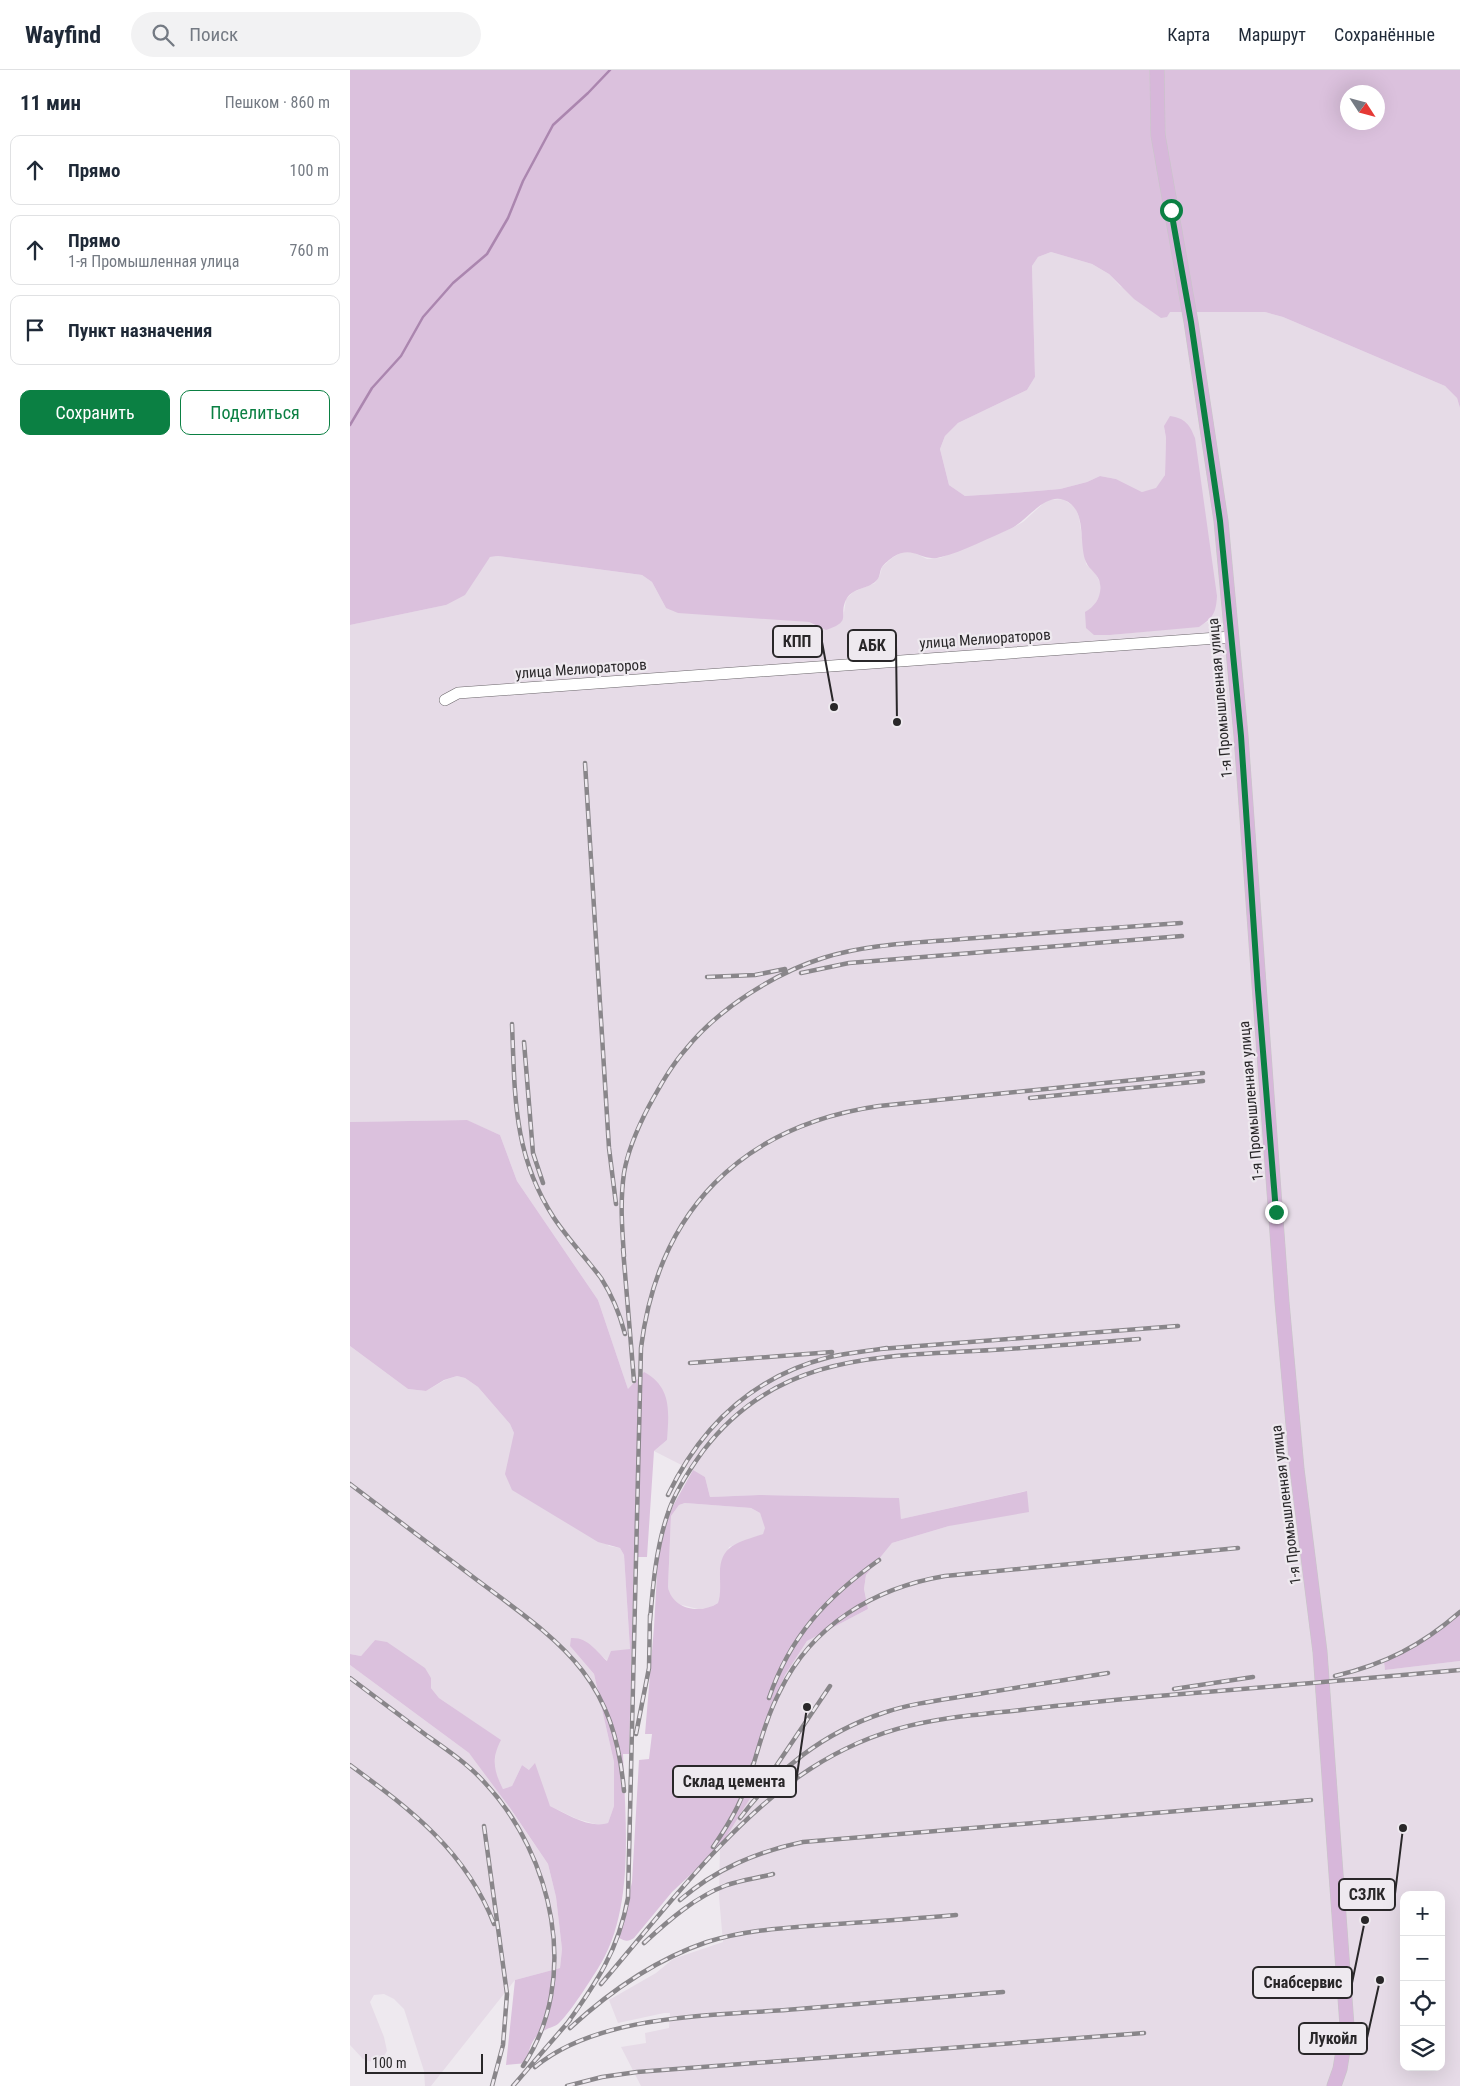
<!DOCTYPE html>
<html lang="ru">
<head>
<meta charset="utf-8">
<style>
	:root { --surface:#fff; --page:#f2f2f3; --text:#1f2937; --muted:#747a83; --line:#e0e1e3; --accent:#0b8043 }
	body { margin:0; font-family:"Roboto Condensed",sans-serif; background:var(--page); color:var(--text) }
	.controls { position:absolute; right:15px; bottom:15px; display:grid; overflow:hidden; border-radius:10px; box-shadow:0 5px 20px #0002 }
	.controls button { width:45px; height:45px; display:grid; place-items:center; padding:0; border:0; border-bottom:1px solid var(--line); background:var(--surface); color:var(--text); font:25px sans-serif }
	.compass { position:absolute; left:990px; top:15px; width:45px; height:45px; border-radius:50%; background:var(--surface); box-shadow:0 5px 20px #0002; rotate:126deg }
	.scale { position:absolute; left:15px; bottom:12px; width:118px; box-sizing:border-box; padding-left:5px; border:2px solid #292729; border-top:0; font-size:14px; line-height:18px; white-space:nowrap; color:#292729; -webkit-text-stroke:4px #eee9ef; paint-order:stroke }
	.stop { position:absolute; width:15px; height:15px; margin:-11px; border:4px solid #0b8043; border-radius:50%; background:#fff }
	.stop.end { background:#0b8043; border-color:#fff; box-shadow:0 1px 5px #0008 }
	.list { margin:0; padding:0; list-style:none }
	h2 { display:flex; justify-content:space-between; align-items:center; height:65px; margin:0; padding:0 20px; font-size:21px }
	h2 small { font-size:16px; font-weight:400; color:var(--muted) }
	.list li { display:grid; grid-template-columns:32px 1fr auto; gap:15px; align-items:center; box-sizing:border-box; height:70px; margin:0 10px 10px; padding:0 10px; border:1px solid var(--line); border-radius:10px }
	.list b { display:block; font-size:19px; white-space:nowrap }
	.list p { margin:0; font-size:16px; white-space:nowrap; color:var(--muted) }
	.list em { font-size:16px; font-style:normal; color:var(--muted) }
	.actions { display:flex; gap:10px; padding:15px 20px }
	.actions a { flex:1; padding:11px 0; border:1px solid var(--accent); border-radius:10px; text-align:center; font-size:18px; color:var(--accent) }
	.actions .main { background:var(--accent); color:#fff }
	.icon { flex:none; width:28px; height:28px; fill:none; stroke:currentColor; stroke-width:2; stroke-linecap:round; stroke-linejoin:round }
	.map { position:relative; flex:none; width:1110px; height:2016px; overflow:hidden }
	header { display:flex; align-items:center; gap:30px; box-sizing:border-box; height:70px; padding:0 25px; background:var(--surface); border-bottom:1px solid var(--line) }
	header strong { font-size:24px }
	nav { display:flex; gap:28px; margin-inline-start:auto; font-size:18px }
	.search { width:350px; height:45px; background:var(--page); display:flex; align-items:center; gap:12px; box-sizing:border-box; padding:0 18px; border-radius:28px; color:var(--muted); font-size:19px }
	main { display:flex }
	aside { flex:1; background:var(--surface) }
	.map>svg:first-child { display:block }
</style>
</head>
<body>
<header>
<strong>Wayfind</strong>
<div class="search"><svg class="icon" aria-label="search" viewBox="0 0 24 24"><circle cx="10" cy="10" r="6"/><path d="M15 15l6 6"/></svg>Поиск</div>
<nav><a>Карта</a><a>Маршрут</a><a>Сохранённые</a></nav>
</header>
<main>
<aside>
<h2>11 мин<small>Пешком · 860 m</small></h2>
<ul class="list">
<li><svg class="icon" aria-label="ahead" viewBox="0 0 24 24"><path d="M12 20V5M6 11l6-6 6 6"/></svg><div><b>Прямо</b></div><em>100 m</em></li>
<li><svg class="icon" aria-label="ahead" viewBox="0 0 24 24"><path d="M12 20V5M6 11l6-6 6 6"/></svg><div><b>Прямо</b><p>1-я Промышленная улица</p></div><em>760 m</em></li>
<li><svg class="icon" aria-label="arrive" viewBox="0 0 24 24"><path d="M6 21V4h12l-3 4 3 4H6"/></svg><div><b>Пункт назначения</b></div></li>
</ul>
<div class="actions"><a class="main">Сохранить</a><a>Поделиться</a></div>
</aside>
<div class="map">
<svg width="1110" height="2016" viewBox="0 0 1110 2016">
	<rect width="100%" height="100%" fill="#eee9ef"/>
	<path fill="#e6dbe7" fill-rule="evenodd" d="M701 182 742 194 759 204 770 216 820 242H915L933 247 1095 316 1107 328 1110 338V1541L1068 1574 1034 1592 1035 1600 1110 1591V2016H291L271 1977 296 1973 295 1963 319 1958 320 1943H314L268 1953 259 1930 306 1903 323 1889 373 1872 369 1827 370 1777 413 1707 403 1701 414 1658 435 1605 457 1571 518 1539 514 1519 516 1505 542 1473 599 1456 676 1421 551 1449 548 1428 409 1425 360 1427 355 1407 304 1381 317 1370 278 1319 248 1230 167 1111 150 1065 116 1050 0 1052V555L96 535 140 487 148 486 292 505 302 512 316 538 459 552 466 557 493 549 496 529 503 522 525 513 530 505 532 497 542 488 554 481H561L577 489 590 488 662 458 673 452 697 430 713 429 725 437 729 447 736 494 746 504 750 513V525L743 538 760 565 849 556 859 551 814 356 816 368 815 405 806 419 792 422 766 409 750 406 737 412 710 419 662 423 615 426 599 415 590 379 595 366 608 353 677 320 685 307 682 196 688 187ZM1054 1825H1091V1997H1054Z
		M0 1276 58 1319 76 1321 95 1310 107 1306 115 1308 128 1317 160 1354 164 1363V1372L259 1476 270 1478 274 1485 280 1579 258 1591 248 1583 220 1576 244 1604 264 1692V1736L258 1753 249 1755 227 1749 200 1736 179 1700 172 1695 162 1716 153 1719 144 1700 146 1679 150 1670 89 1628 81 1618V1608L25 1570 11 1586 0 1584Z
		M335 1433 401 1438 410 1443 416 1458 413 1464 379 1477 370 1509 371 1520 368 1533 359 1538 348 1539 328 1534 320 1526 318 1517 321 1446 329 1435Z
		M0 1595 119 1683 137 1705 198 1794 206 1827 212 1879 210 1898 165 1910 81 2016H75L74 2001 54 1939 44 1929 34 1924 24 1925 20 1932 34 1967 37 1981 33 1988 22 1992 13 1989 0 1975Z"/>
	<path fill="#dbc1dd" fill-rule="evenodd" d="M0 0H1110V338L1107 328 1095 316 933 247 915 242H820L817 247 811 248 784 229 759 204 742 194 701 182 688 187 682 196 685 307 677 320 608 353 595 366 590 379 599 415 615 426 662 423 710 419 737 412 750 406 766 409 792 422 806 418 815 405 816 368 814 356 820 346C835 348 840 355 845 368L867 526C866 543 863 548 849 557L760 565H744L736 558 735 542C745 537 752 526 750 514 749 504 739 500 736 492 728 473 738 439 714 430 695 423 677 450 662 458 641 467 612 482 591 487 571 493 564 474 543 487 540 489 534 494 532 497 529 502 531 506 526 511 518 519 503 518 497 528 487 545 504 551 476 560L459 552 328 543 316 538 302 512 292 505 148 486 140 487 115 525 96 535 0 555ZM998 22H1028V52H998Z
		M117 1050 150 1065 167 1111 248 1230 278 1319 294 1302C322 1317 319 1342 317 1370L304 1381 297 1487H284L279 1684H273C275 1751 286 1841 247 1900 238 1914 221 1941 210 1952 207 1956 201 1957 197 1959 182 1966 179 1977 177 1993L156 1995 165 1910 210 1898 212 1879 206 1827 198 1794 160 1738 119 1683 0 1595V1584L11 1586 25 1570 37 1572 75 1598 81 1608V1618L89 1628 151 1670C141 1689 144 1701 153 1719L162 1716 172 1695 179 1700 185 1693 200 1736C217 1744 239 1759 258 1753L264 1736V1692L244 1604 220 1576 221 1568C238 1567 246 1581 257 1591L261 1581 280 1579 274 1485 270 1478 248 1472 162 1420 155 1404 164 1363 160 1354 128 1317 115 1308 107 1306 94 1310 76 1321 58 1319 0 1276V1052Z
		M343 1400 355 1407 360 1427 409 1425 549 1428 551 1449 677 1421 679 1442 599 1456 542 1473 516 1505 514 1519 518 1539 457 1571 435 1605 414 1658 403 1700 414 1706 370 1777 322 1822 284 1868C278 1872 275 1871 269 1868L282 1812 289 1690 299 1689 302 1664H295L304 1557 308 1486 319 1443ZM335 1433 401 1438 410 1443 415 1458 413 1464C387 1473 369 1475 370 1506 370 1517 371 1523 368 1533 350 1545 322 1539 318 1517L321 1446 329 1435Z
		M1110 1541V1591L1035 1600 1034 1592 1068 1574Z"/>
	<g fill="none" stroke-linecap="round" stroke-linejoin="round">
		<path stroke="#ab86af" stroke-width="2.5" d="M0 355 22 318 51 286 73 247 103 213 137 184 158 148 173 111 203 55 238 23 260 0"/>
		<defs>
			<path id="minor" d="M95 630 108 623 881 567"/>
			<path id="major" d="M807 0 808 65 841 252 871 451 891 666 932 1232 947 1399 970 1582 997 1956 990 1999 984 2016"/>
		</defs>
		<use href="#minor" stroke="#6a656a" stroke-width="12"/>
		<use href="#major" stroke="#c7c7c7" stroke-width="15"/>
		<use href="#minor" stroke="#fff" stroke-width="11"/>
		<use href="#major" stroke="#d7b7da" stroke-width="14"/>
		<defs>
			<path id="rail" d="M235 693 259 1078 266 1134
				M451 903 499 893 832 866
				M357 907 405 905 435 899
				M162 954C165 1026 163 1085 204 1148 218 1169 236 1188 251 1208 262 1225 270 1245 275 1264
				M174 972 183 1083 193 1113
				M680 1028 853 1011
				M273 1179 284 1311
				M274 1186C272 1159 270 1131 274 1103 278 1079 288 1057 299 1036 310 1016 321 996 336 979 368 939 425 903 473 888 518 874 566 873 612 869 685 863 758 858 831 853
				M530 1279 828 1256
				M340 1293 482 1282
				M0 1414C42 1446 85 1478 127 1510 213 1574 264 1606 274 1721
				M318 1425C351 1356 404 1306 480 1287 498 1283 518 1281 537 1278
				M300 1551C303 1514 306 1478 318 1443 325 1421 340 1399 353 1381 428 1282 531 1287 642 1280 691 1277 740 1273 789 1269
				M985 1606C1035 1594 1071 1576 1110 1542
				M0 1608C25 1627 51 1646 76 1665 96 1679 118 1694 135 1713 203 1786 231 1909 173 1996
				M824 1619 903 1607
				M419 1628C440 1566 477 1527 529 1490
				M286 1664 299 1598 300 1545
				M0 1695C61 1740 116 1781 144 1854
				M402 1699C410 1673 417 1646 430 1621 462 1555 524 1518 595 1506L888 1478
				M418 1708 480 1616
				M390 1748C426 1700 475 1662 533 1643 565 1632 600 1629 634 1623 675 1616 717 1610 758 1603
				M134 1756 157 1924 153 1975 142 2016
				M363 1777C381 1751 396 1725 403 1694
				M330 1830C366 1799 406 1782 453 1772L961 1730
				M294 1873C319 1850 345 1827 377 1815 392 1810 408 1808 423 1804
				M251 1914C313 1842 380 1751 460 1699 531 1653 589 1648 671 1640 713 1635 755 1631 796 1627 901 1618 1005 1610 1110 1600
				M216 1955C247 1912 268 1881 278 1828L291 1278C308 1141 391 1056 529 1036L853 1003
				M220 1958C259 1922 307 1889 357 1872 395 1860 434 1858 473 1855 517 1852 562 1849 606 1845
				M185 1997C250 1943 367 1946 448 1939 517 1933 585 1928 653 1922
				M163 2016 220 1950
				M217 2016 252 2007 287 2002 794 1963"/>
		</defs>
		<use href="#rail" stroke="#89868a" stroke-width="4.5"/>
		<use href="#rail" stroke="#eee9ef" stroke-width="2.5" stroke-dasharray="8" stroke-linecap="butt"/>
	</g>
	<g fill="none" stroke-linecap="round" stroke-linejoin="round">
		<path stroke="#0b8043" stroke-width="6" d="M821 140 841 252 870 451 891 666 908 920 926 1142"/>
	</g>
	<g text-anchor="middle" stroke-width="4.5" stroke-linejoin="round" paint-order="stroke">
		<g font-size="15" fill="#292729" stroke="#eee9ef">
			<text transform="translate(635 569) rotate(-4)" y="5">улица Мелиораторов</text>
			<text transform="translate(231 599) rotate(-4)" y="5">улица Мелиораторов</text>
			<text transform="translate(870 628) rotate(-95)" y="5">1-я Промышленная улица</text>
			<text transform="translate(901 1031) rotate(-95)" y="5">1-я Промышленная улица</text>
			<text transform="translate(936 1435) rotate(-97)" y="5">1-я Промышленная улица</text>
		</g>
	</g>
	<path fill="none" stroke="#292729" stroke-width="2" d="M484 637L472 572M547 652L546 575M457 1637L446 1712M1053 1758L1045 1824M1015 1850L1002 1913M1030 1910L1017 1968"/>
	<g fill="#292729" stroke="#eee9ef" stroke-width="2">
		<circle cx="484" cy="637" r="5"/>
		<circle cx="547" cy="652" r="5"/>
		<circle cx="457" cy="1637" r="5"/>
		<circle cx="1053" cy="1758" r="5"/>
		<circle cx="1015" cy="1850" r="5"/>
		<circle cx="1030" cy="1910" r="5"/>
	</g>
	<g fill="#eee9ef" stroke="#292729" stroke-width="2">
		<rect x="423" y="556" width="49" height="31" rx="5"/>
		<rect x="498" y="560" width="48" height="31" rx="5"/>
		<rect x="323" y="1696" width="123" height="31" rx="5"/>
		<rect x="989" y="1809" width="56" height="31" rx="5"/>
		<rect x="903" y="1897" width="99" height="31" rx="5"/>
		<rect x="949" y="1953" width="68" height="31" rx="5"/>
	</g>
	<g font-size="16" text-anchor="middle" font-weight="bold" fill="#292729">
		<text x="447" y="577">КПП</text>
		<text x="522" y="581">АБК</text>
		<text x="384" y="1717">Склад цемента</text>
		<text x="1017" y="1830">СЗЛК</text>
		<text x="953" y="1918">Снабсервис</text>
		<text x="983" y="1974">Лукойл</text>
	</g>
</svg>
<div class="controls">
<button>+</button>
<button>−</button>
<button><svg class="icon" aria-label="locate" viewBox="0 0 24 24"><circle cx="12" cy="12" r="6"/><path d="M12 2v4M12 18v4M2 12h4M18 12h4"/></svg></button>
<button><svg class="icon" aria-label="layers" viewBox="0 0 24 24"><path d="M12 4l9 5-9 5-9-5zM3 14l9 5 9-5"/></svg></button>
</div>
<svg class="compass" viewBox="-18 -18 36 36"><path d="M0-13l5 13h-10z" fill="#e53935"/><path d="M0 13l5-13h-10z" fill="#747a83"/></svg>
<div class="scale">100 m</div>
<div class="stop" style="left:821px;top:140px"></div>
<div class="stop end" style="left:926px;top:1142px"></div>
</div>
</main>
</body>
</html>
